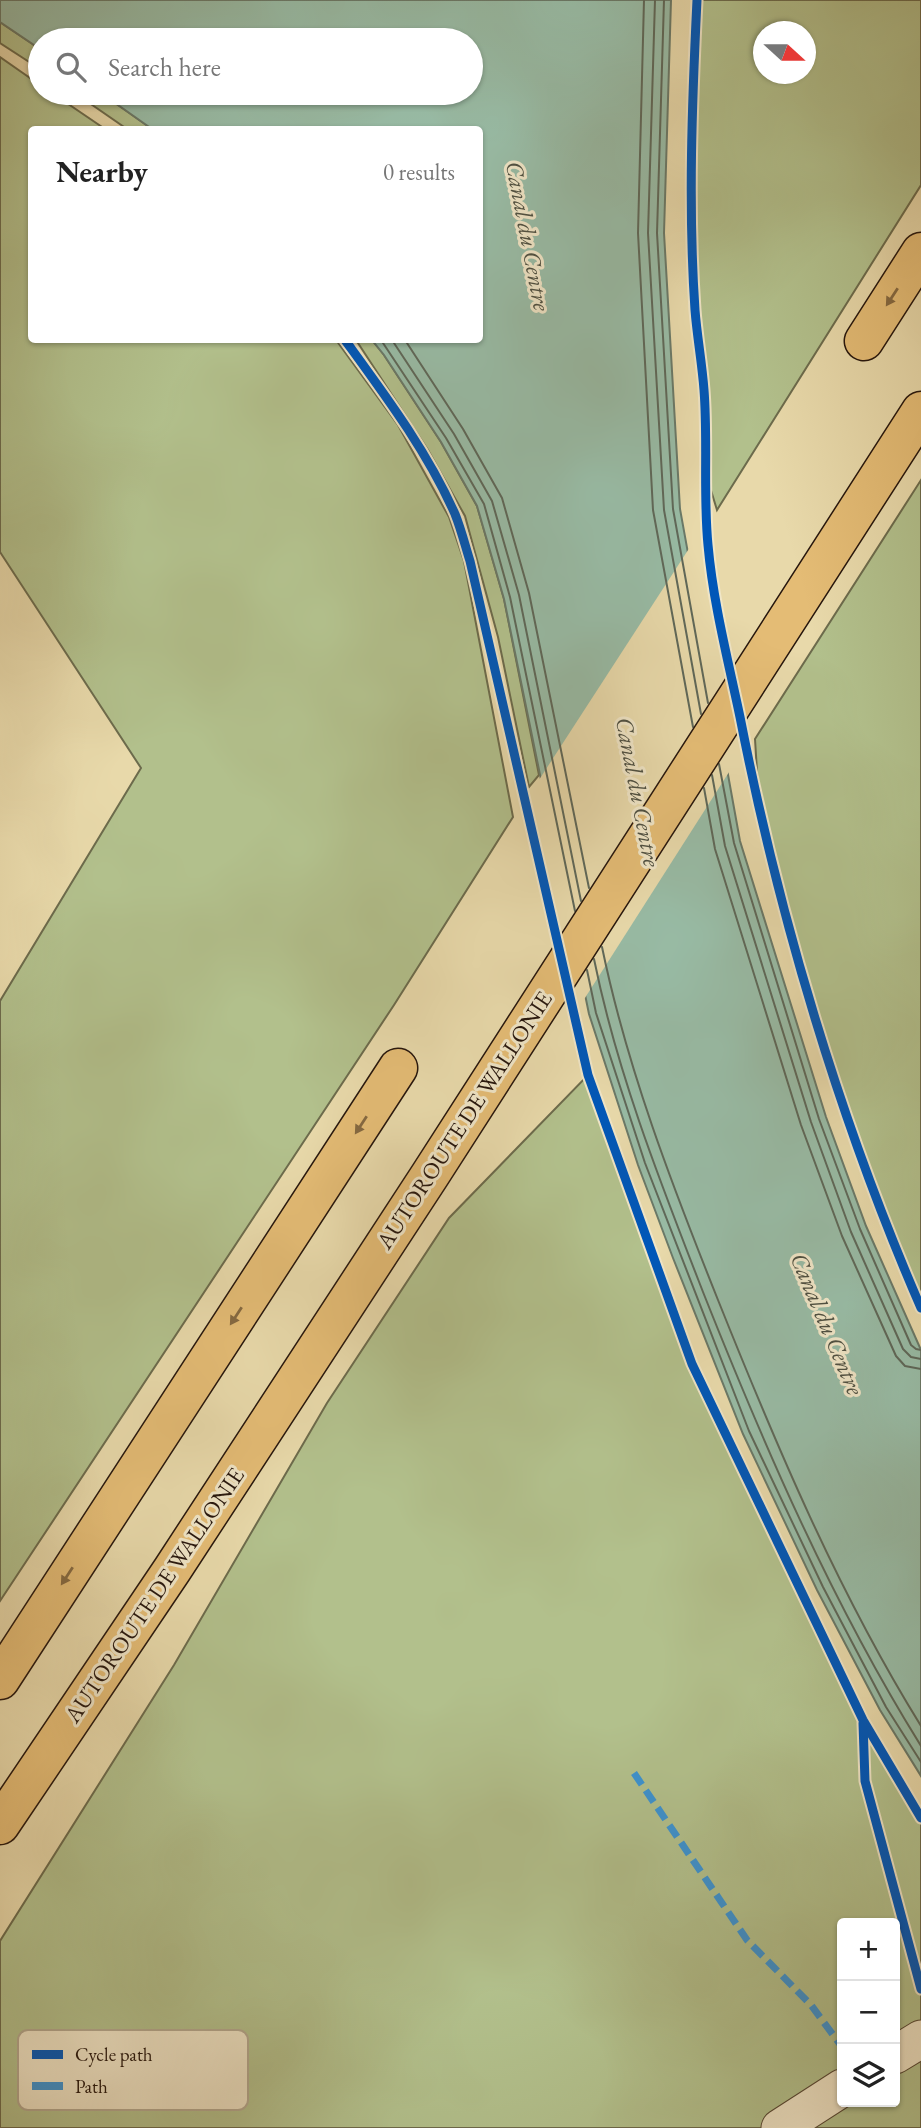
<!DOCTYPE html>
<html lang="en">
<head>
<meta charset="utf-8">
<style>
	:root { --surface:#fff; --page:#f2f2f2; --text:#222; --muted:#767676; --line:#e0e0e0 }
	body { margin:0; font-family:"EB Garamond",serif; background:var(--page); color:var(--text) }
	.controls { position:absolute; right:21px; bottom:21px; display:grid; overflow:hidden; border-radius:7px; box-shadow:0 2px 5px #0004 }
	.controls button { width:63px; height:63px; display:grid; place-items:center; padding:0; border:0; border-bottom:2px solid var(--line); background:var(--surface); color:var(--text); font:35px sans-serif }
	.compass { position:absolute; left:753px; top:21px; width:63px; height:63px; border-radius:50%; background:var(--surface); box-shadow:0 2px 5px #0004; rotate:111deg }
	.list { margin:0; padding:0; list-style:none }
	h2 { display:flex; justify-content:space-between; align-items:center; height:91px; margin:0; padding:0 28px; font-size:30px }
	h2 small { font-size:23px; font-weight:400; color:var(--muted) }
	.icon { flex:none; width:38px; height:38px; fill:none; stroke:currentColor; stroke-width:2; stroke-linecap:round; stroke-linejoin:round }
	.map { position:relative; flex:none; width:921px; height:2128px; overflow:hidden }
	.search { position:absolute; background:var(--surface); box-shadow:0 2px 5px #0004; left:28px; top:28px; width:455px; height:77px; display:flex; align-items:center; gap:18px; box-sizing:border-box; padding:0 24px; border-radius:38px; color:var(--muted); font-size:26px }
	.panel { position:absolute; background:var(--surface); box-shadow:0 2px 5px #0004; left:28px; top:126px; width:455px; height:217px; border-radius:7px }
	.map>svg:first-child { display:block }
</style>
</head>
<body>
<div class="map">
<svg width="921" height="2128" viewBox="0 0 921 2128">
	<rect width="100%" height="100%" fill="#e8d9aa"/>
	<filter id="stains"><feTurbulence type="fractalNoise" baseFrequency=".00286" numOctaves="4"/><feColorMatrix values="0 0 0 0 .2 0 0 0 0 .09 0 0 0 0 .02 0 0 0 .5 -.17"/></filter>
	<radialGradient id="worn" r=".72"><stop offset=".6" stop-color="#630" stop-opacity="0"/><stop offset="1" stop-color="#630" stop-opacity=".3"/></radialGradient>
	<path fill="#b2c08c" stroke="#6c6b4c" stroke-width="2" fill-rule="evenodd" d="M697 0H921V185L717 510 706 474 704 391 695 309 692 180ZM764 32H806V74H764Z
		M0 22 40 49V69L0 43Z
		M0 57 40 85V93H52L105 129 32 130V340H336L398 425 449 517 464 561 513 817 394 1005 0 1601V1001L141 768 0 552Z
		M75 93H101L152 129H127Z
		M356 340H372L384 355 441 442 477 506 504 599 539 775 529 787 498 637 465 516 428 450Z
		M921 480V1308L872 1185 836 1081 804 974 760 820 755 739Z
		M588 1075 692 1364 863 1720 921 1818V2128H0V1941L174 1665 327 1403 449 1218ZM842 1923H895V2102H842Z"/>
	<path fill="#98bba5" stroke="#6a7968" stroke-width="2" d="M0 0H671L664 233 680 509 740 841 826 1117 866 1226 921 1350V1776L880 1710 817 1590 743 1434 673 1258 638 1165 589 1014 504 599 477 506 441 442 384 355 372 340H480V130L152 129 101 93H471V40H40V49L0 22Z"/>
	<path fill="#e8d9aa" d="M690 547 731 769 583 1001 537 783Z"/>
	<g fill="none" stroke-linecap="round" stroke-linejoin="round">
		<path stroke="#5f6859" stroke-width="2" d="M644 0 638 233 653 510 693 727
			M655 0 648 233 664 510 701 714
			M664 0 657 233 673 509 708 703
			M381 340 446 438 484 504 510 597 575 911
			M392 340 454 434 492 501 519 595 581 901
			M405 340 463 429 502 498 529 593 589 888
			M719 764 734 843 819 1119 860 1229 911 1345 916 1349 921 1350
			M712 775 725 846 811 1122 851 1232 903 1349 911 1357 921 1359
			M704 788 715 849 801 1125 842 1236 896 1356 905 1366 921 1369
			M602 947C627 1068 672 1185 718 1300 776 1445 838 1592 921 1726
			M594 959C617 1073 661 1184 703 1292 765 1448 832 1603 921 1746
			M587 970 596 1013 645 1163 749 1431 823 1587 886 1707 921 1762"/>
		<defs>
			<path id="minor" d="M895 2055 921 2039
				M780 2128 842 2088"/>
			<path id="highway" d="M864 341 921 252
				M0 1680 398 1068
				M0 1825 172 1570 430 1175 921 411"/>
		</defs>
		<use href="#minor" stroke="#564734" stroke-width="39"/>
		<use href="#highway" stroke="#26160d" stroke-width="41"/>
		<use href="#minor" stroke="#f0e6c8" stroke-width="37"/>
		<use href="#highway" stroke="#e4bc75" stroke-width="38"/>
		<path stroke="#3b93d2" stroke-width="7" stroke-dasharray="14 7" stroke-linecap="butt" d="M634 1773 747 1940 811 2005 842 2047"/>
		<defs>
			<path id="cycleway" d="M697 0C692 103 688 207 695 310 697 336 702 363 704 390 708 441 703 494 708 545 713 602 728 660 740 717 779 916 840 1122 921 1308
				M345 340C385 395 427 451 455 514 461 529 465 545 470 561L588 1075 692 1364 863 1720 921 1818
				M863 1723 865 1781 921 1989"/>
		</defs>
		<use href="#cycleway" stroke="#f0e6c8" stroke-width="13"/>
		<use href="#cycleway" stroke="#0057b8" stroke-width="9"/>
	</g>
	<defs><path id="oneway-solid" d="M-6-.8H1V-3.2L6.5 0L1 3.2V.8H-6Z" transform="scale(1.75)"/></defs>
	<g fill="#856941">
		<use href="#oneway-solid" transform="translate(892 297) rotate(123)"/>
		<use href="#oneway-solid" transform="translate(361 1125) rotate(123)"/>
		<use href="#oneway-solid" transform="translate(236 1316) rotate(123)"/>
		<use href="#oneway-solid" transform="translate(67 1576) rotate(123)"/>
	</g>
	<g text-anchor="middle" stroke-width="6" stroke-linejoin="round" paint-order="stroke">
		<g font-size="23" fill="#26160d" stroke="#f0e6c8">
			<text transform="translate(464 1120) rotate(-57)" y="8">AUTOROUTE DE WALLONIE</text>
			<text transform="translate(154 1595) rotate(-56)" y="8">AUTOROUTE DE WALLONIE</text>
		</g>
		<g font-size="24" font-style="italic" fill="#4e5042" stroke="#f0e6c8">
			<text transform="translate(528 236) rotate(79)" y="8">Canal du Centre</text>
			<text transform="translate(638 792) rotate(79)" y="8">Canal du Centre</text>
			<text transform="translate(827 1324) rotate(67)" y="8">Canal du Centre</text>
		</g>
	</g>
	<rect x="18" y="2030" width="230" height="80" rx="10" fill="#f0e6c8" stroke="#b3a890" stroke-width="2"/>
	<rect x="32" y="2050" width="31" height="9" fill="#0057b8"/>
	<rect x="32" y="2082" width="31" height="8" fill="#3b93d2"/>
	<g font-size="19" fill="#26160d">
		<text x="75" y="2061">Cycle path</text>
		<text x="75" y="2093">Path</text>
	</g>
	<rect width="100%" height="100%" filter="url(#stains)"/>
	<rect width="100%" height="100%" fill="url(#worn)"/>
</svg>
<div class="controls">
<button>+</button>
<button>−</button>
<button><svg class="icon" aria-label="layers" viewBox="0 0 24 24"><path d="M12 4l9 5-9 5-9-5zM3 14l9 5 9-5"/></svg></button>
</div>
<svg class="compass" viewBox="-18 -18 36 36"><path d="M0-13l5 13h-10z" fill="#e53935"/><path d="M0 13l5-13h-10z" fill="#767676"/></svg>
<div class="search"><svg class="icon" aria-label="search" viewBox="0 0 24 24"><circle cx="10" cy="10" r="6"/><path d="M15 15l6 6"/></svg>Search here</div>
<section class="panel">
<h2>Nearby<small>0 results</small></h2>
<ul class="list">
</ul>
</section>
</div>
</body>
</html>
